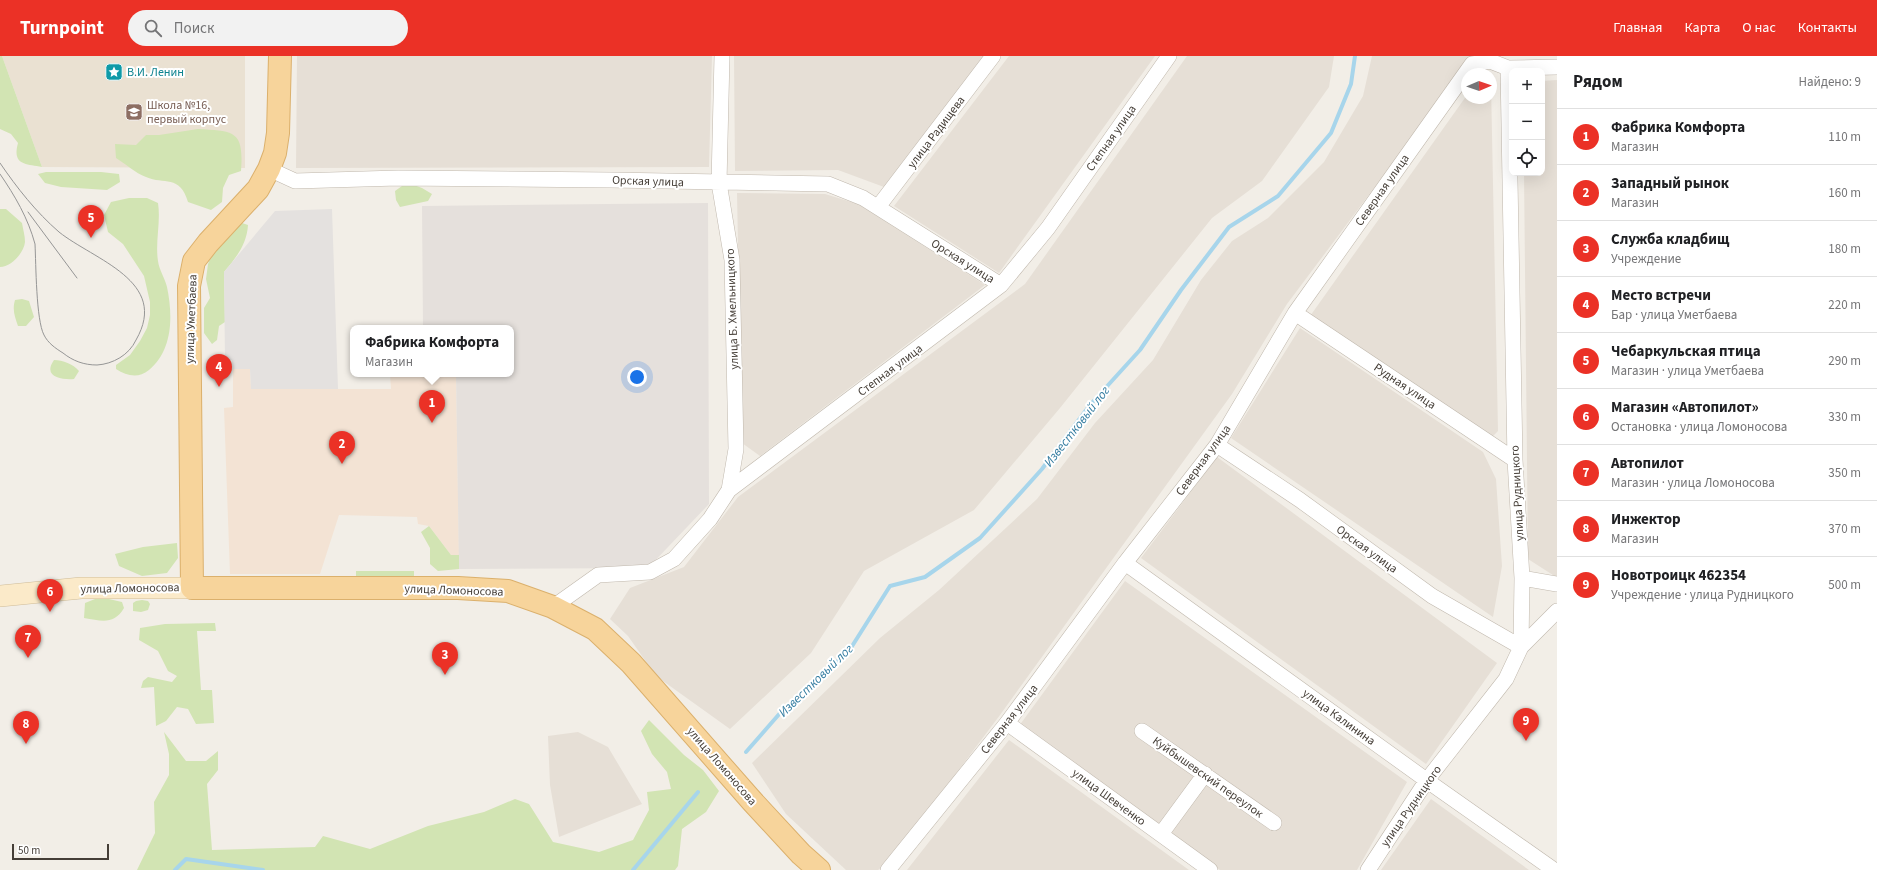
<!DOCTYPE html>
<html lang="ru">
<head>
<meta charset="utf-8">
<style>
	:root { --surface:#fff; --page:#f2f2f2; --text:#202124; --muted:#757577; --line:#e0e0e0; --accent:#eb3126 }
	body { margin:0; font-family:"Source Sans 3",sans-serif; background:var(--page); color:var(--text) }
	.controls { position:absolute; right:12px; top:12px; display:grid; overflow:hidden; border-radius:8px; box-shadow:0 4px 16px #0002 }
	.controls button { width:36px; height:36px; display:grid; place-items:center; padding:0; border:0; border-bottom:1px solid var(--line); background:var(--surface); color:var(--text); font:20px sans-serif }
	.compass { position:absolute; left:1461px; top:12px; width:36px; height:36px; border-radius:50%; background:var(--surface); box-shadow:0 4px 16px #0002; rotate:88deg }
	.scale { position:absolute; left:12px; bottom:10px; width:97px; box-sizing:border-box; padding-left:4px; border:2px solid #453e37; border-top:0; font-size:11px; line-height:14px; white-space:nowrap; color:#453e37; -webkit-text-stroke:3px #fff; paint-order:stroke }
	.you { position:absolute; left:637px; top:321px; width:14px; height:14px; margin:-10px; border:3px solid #fff; border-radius:50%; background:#1a73e8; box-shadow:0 0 0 6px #1a73e833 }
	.badge { display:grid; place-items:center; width:26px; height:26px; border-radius:50%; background:var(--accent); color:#fff; font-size:13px; font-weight:700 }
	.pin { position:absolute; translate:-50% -33px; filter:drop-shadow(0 1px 2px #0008) }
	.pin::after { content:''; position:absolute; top:21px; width:14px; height:12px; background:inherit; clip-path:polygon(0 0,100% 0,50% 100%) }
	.popup { position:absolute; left:350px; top:269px; width:164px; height:52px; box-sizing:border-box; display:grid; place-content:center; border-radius:8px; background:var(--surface); filter:drop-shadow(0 1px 3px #0005); font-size:13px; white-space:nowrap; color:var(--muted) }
	.popup b { font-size:15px; color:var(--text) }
	.popup::after { content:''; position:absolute; left:50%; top:100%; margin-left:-8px; border:8px solid transparent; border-top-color:var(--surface) }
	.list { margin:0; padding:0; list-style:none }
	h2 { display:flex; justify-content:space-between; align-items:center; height:52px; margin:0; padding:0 16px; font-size:17px }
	h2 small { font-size:13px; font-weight:400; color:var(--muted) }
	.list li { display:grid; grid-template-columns:26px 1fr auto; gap:12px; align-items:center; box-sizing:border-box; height:56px; padding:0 16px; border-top:1px solid var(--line) }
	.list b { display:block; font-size:15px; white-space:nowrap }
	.list p { margin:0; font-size:13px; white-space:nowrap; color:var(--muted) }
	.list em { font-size:13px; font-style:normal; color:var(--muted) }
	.icon { flex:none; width:22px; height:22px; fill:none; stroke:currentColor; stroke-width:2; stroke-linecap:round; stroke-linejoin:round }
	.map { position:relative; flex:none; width:1557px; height:814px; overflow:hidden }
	header { display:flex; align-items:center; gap:24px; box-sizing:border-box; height:56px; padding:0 20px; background:var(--accent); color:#fff }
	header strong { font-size:19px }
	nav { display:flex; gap:22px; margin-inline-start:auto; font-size:14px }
	.search { width:280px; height:36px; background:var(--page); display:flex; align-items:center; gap:10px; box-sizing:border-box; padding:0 14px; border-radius:22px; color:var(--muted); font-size:15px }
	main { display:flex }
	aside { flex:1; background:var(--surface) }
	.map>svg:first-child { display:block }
</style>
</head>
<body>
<header>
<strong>Turnpoint</strong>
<div class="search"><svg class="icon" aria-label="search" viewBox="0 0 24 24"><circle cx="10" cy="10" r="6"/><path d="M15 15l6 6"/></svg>Поиск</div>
<nav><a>Главная</a><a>Карта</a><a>О нас</a><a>Контакты</a></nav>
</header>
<main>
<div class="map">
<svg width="1557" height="814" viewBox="0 0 1557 814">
	<rect width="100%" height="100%" fill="#f2eee7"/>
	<path fill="#e6dfd6" d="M297 0H712L709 111 296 112Z
		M734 0H984L884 131 838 114 735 115Z
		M1009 0H1155L999 217 894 150Z
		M1187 0H1334L1329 31 1262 125 1212 162 1060 352 974 454 864 515 811 597 730 673 656 620 628 580 610 563 630 532 684 511 738 441 1025 228Z
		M1372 0H1473L1287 248 1232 338 1000 659 891 804 878 814H846L786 758 752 707 880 582 939 534 1037 443 1095 367 1153 304 1201 224 1232 185 1268 162 1324 106 1363 40Z
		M1557 24V521H1556L1528 503 1524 117H1542V25Z
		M1491 29 1498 375 1489 384 1308 263 1467 39V42H1491Z
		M737 137 825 138 858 148 985 229 760 400 742 387Z
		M1300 272 1483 396 1496 423 1502 510 1493 561 1231 382Z
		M1217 401 1497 607 1426 708 1141 502Z
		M1125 525 1407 726 1357 814H1220L1125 749 1019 670Z
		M578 676 608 691 642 748 559 781 550 729 548 680Z
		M1009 684 1189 814H907Z
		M1431 743 1529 814H1381Z"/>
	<path fill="#f3e3d4" d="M233 313H250L251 333H391L390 318H456L459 499H451L429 470 418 468 417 461 339 459 320 518H230L224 352 233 351Z"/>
	<path fill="#e5e0dc" d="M708 147 709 448 648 512 459 513 456 318H511V272H423L422 150Z"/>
	<path fill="#eae1d2" d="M2 0H245V112L42 111Z"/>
	<path fill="#d2e4b3" d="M0 0H2L42 111C25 108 12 109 18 87L11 78 0 73Z
		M198 73C235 75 244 75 241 115L229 119 223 132 222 146 211 154 188 146C180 118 164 129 146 121 135 117 126 108 116 102L115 88 136 89 146 79H159Z
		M46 116H101L119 118 120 126 107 134 61 131 45 127 38 118Z
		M414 129 422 132 432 138 428 145 400 151 396 144 395 135 402 130Z
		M129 142H147L158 147C161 166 155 186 158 205 159 214 165 222 167 231 173 260 173 294 149 314 138 323 127 320 116 313V309L130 299 140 285 147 272 150 259V246L144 220 123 188 108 176 104 159 111 146Z
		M0 153H6L22 167C23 173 25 180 25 186 24 197 11 211 0 211Z
		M242 167 248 169C247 188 236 202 224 216L225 266 219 270 217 284 212 288 204 277V252L210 242 206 223 208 208 213 195 235 172Z
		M22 243 29 245 34 261 26 270H18C15 261 12 254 15 244Z
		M54 304C63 304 73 308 79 315L74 323C62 324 42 321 54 304Z
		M429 470 451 499H459V513L438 515 430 508V492L421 476Z
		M177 487 178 502 167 517 142 520 119 510 115 498 143 491Z
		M356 515H414V520H356Z
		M100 541 122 546 124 552C114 569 102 565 84 562L85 547Z
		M142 544 148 545 150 548 148 554 141 556 133 555V547L136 545Z
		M215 567 216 575H197L201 634H212L214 667 196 668 188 653 177 651 166 665 156 670 154 631 141 632 143 625 148 621 172 626 177 620 168 615 158 595 139 584 140 572 165 568Z
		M649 664 684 699 703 714 719 735 706 756 682 773 678 810 675 814H137L155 777 154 746 169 719V698L164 676 186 705H206L218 695V714L207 728 212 794 315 791 323 780 370 793 428 770 484 756 515 743 529 748 553 786 599 796 633 784 649 754 647 736 671 733 667 716 652 698 641 675Z"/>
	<path fill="#e4e1df" d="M332 153 338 333H251L250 313H233L232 304H225L224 216 275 155Z"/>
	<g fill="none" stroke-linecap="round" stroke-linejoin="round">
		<path stroke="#a7d5eb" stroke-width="4" d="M746 696 781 656 849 595 890 530 925 521 980 482 1042 413 1090 349 1140 294 1181 234 1229 171 1278 140 1331 77 1351 28 1355 0
			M175 814 186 803 263 814
			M633 814 698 736"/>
		<defs>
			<path id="street" d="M722 0 719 127 732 204 736 393 729 434
				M269 113 295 125 398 122 611 124 828 128 863 142 1001 229
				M878 151 993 0
				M1295 257 1515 404
				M1217 389 1300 444 1432 540 1521 591 1557 555
				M1125 507 1436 731 1554 814
				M1522 522 1557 528
				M553 551 598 519 650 516 674 503 710 463 729 434 1001 229 1048 172 1169 0
				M1007 667 1210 814
				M1142 675 1274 767
				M1161 778 1205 718
				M888 814 1007 667 1125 507 1217 389 1295 257 1472 8 1490 5 1508 12 1557 11
				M1368 814 1427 724 1506 623 1521 591 1522 522 1515 404 1508 12"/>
			<path id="secondary" d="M0 540 81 532H192"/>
			<path id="primary" d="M280 0 278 77 275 97 269 113 258 133 208 187 194 205 189 230 192 532H458L508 535 553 551 595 573 631 607 752 745 801 798 819 814"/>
		</defs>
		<use href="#street" stroke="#c0b8ad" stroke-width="16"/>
		<use href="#secondary" stroke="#cfbc99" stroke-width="22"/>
		<use href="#primary" stroke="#dbb06c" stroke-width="24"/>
		<use href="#street" stroke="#fff" stroke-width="15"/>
		<use href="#secondary" stroke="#fbeac9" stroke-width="21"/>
		<use href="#primary" stroke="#f7d49b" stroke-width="22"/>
		<path stroke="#969696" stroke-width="1" d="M0 107C17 132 36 156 59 176 94 204 170 225 136 284 129 299 113 308 97 309 84 309 73 305 63 297 55 292 48 287 44 279 36 264 36 208 35 188 28 162 15 140 0 118
			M28 156 77 222"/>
	</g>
	<defs>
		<symbol id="sight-square" viewBox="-11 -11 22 22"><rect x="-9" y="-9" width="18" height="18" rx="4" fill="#0f9aa8" stroke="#fff"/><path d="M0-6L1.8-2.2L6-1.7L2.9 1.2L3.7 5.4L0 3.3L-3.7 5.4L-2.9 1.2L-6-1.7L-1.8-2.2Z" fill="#fff"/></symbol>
		<symbol id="school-square" viewBox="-11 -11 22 22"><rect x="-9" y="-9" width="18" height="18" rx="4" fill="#8d6e63" stroke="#fff"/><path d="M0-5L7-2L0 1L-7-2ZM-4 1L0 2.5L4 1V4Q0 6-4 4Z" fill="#fff"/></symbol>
	</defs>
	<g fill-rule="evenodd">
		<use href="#sight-square" x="104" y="6" width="20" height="20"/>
		<use href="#school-square" x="124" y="46" width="20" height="20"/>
	</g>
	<g text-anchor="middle" stroke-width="4" stroke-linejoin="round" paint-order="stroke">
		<g font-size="12" fill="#0d838f" stroke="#fff" text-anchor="start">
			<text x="127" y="20">В.И. Ленин</text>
		</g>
		<g font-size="12" fill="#785e54" stroke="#fff" text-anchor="start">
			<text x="147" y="53">Школа №16,<tspan x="147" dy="14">первый корпус</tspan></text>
		</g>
		<g font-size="12" fill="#453e37" stroke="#fff">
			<text transform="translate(936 76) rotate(-53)" y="4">улица Радищева</text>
			<text transform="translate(1111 82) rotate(-55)" y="4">Степная улица</text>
			<text transform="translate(648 125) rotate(2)" y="4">Орская улица</text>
			<text transform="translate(1382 134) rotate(-55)" y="4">Северная улица</text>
			<text transform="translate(963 205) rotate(32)" y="4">Орская улица</text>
			<text transform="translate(732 253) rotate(-92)" y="4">улица Б. Хмельницкого</text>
			<text transform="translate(191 263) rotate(-88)" y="4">улица Уметбаева</text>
			<text transform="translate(890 314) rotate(-37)" y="4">Степная улица</text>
			<text transform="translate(1405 330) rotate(34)" y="4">Рудная улица</text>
			<text transform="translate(1203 404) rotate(-54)" y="4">Северная улица</text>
			<text transform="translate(1517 437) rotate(-93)" y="4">улица Рудницкого</text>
			<text transform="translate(1367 493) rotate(36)" y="4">Орская улица</text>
			<text transform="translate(130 532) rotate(-1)" y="4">улица Ломоносова</text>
			<text transform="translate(454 534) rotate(2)" y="4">улица Ломоносова</text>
			<text transform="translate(1339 661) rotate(36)" y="4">улица Калинина</text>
			<text transform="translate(1009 663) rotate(-52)" y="4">Северная улица</text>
			<text transform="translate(722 710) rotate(49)" y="4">улица Ломоносова</text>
			<text transform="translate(1208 721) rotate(35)" y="4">Куйбышевский переулок</text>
			<text transform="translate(1109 741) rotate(36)" y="4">улица Шевченко</text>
			<text transform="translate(1411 750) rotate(-55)" y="4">улица Рудницкого</text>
		</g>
		<g font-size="13" font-style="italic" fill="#357da1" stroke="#fff">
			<text transform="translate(1076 370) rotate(-52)" y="5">Известковый лог</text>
			<text transform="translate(815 624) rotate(-44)" y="5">Известковый лог</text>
		</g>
	</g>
</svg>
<div class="controls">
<button>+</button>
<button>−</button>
<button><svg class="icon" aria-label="locate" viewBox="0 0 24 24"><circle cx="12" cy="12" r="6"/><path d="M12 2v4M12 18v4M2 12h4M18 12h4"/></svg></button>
</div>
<svg class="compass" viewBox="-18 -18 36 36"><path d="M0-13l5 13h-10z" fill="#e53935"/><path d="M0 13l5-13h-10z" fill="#757577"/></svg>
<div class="scale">50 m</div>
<div class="you"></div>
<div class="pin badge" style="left:432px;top:367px">1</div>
<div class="popup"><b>Фабрика Комфорта</b>Магазин</div>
<div class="pin badge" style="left:342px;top:408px">2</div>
<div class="pin badge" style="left:445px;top:619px">3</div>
<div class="pin badge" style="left:219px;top:331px">4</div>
<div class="pin badge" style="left:91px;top:182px">5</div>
<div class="pin badge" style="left:50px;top:556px">6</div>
<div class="pin badge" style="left:28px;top:602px">7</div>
<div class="pin badge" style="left:26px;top:688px">8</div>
<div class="pin badge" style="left:1526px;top:685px">9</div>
</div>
<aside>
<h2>Рядом<small>Найдено: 9</small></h2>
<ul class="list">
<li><span class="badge">1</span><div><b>Фабрика Комфорта</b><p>Магазин</p></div><em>110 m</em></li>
<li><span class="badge">2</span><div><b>Западный рынок</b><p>Магазин</p></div><em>160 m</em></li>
<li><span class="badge">3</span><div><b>Служба кладбищ</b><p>Учреждение</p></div><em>180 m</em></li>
<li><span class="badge">4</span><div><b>Место встречи</b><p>Бар · улица Уметбаева</p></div><em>220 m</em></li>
<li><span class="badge">5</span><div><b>Чебаркульская птица</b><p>Магазин · улица Уметбаева</p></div><em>290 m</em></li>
<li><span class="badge">6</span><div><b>Магазин «Автопилот»</b><p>Остановка · улица Ломоносова</p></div><em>330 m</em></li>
<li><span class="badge">7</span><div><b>Автопилот</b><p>Магазин · улица Ломоносова</p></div><em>350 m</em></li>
<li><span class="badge">8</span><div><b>Инжектор</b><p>Магазин</p></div><em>370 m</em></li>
<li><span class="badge">9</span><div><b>Новотроицк 462354</b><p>Учреждение · улица Рудницкого</p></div><em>500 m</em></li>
</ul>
</aside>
</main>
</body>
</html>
